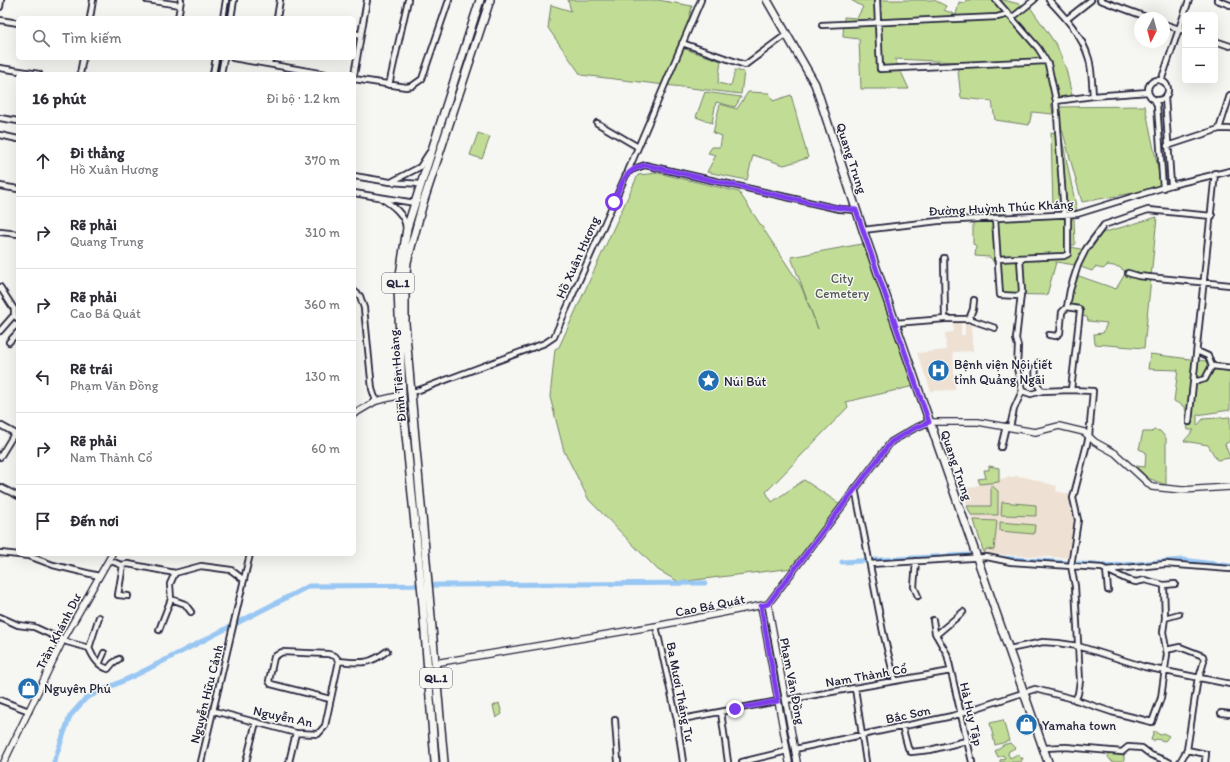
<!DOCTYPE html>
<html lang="vi">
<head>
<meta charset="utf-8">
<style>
	:root { --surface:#fff; --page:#f2f2f3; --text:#2b2b33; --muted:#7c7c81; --line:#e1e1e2 }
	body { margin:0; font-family:Itim,sans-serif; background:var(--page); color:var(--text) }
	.controls { position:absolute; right:12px; top:12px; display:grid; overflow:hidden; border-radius:6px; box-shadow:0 4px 16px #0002 }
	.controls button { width:36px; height:36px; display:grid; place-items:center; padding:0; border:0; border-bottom:1px solid var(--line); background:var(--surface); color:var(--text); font:20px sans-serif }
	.compass { position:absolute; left:1134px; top:12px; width:36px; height:36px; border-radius:50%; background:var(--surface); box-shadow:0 4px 16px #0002; rotate:186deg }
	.stop { position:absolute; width:12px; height:12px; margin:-9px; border:3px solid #7c3aed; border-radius:50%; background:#fff }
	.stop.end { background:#7c3aed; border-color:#fff; box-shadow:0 1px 4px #0008 }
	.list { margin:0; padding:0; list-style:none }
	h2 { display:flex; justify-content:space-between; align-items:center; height:52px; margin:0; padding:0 16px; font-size:17px }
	h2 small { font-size:13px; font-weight:400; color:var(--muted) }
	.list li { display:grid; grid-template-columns:26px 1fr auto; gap:12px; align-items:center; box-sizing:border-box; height:72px; padding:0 16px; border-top:1px solid var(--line) }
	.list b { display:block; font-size:15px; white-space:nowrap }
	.list p { margin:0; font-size:13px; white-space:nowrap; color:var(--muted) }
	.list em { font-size:13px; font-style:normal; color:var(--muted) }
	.icon { flex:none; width:22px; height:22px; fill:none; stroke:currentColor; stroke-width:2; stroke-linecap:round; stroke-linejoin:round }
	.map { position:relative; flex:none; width:1230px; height:762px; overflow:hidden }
	.search { position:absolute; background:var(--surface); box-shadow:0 4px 16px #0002; left:16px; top:16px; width:340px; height:44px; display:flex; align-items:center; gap:10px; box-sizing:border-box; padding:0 14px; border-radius:6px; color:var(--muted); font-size:15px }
	.panel { position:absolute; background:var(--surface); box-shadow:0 4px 16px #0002; left:16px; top:72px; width:340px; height:484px; border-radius:6px }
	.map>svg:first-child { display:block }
</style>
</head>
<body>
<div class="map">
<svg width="1230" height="762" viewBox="0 0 1230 762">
	<rect width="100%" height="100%" fill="#f6f6f2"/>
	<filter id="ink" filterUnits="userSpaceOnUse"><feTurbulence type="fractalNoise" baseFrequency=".025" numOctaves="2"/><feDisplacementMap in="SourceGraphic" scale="8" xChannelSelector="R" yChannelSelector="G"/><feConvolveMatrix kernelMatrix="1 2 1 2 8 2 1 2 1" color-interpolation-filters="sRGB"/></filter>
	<g filter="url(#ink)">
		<path fill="#eee1d4" d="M953 321H961V335H965V322H972L973 351 953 352 955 390 931 391 917 353 946 350 945 333 954 332Z
			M1016 476 1025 477 1057 486 1056 491 1072 495 1077 515 1071 558 984 554 962 490 994 480Z"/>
		<path fill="#c1dd95" stroke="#728068" d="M568 0H658L692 6 682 48 721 61 718 83 731 86 735 70 744 72 741 94 581 75 548 28 551 5 571 11Z
			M851 0H934L946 6 944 10 956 15 959 2 965 3 966 0H1004L1030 7 1057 46 1066 69 1072 96 1064 102 1051 103 1053 114 1032 112 1029 125 995 120 992 101 961 98 957 62 895 59 909 89H861L859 39 843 37 844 17 857 18 863 7Z
			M705 92 741 97 735 107 716 102 712 123 696 117Z
			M748 92 769 93 773 101 791 95 808 158 784 165 753 155 747 180 707 172 716 155 708 153 712 147H720L722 136 713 133 720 104 737 109Z
			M1145 106 1162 188 1082 202 1056 107Z
			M1051 132 1061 134 1077 211 1053 208Z
			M478 133 490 137 482 159 470 155Z
			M658 173 739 192 801 286 818 329 791 257 867 243 914 386 846 402 848 407 766 492 772 502 804 480 843 506 793 568 679 582 658 570 589 500 564 451 550 397 555 349 559 347 638 175Z
			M980 212 1074 219 1075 245H1071V247L1090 251 1102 233 1157 217 1144 348 1095 344 1094 334 1103 333 1107 323 1088 321 1087 317 1081 316 1067 306 1076 275 1116 289 1126 272 1119 267 1108 265 1103 269 1095 267 1092 271 1075 265 1056 262 1047 295 1000 294C998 281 999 267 990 257L975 256 976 247 973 244V214Z
			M1150 354 1230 364V410L1197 415V426L1203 419 1230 417V441L1225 444 1230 458 1217 460 1208 445 1184 441 1194 430H1188L1185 407 1174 401 1178 370 1148 369Z
			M1154 430 1160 431 1166 438V485L1148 478 1136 466 1145 467 1146 452 1139 449 1143 432H1152Z
			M989 466 999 468V482L980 484 978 479 986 478 984 470H989Z
			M991 485 998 491V515H971L967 506H991Z
			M1002 502 1036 505V516L1001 515Z
			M974 520 997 521 994 550 986 549 984 554Z
			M1000 522 1035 525 1034 534 1000 531Z
			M499 703 502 714 496 718 493 706Z
			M1003 720 1009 741 995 745 990 723Z
			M1154 731 1160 735 1163 733 1169 736 1165 741 1156 739 1154 741 1151 740Z
			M1010 743 1015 748 1009 751 1008 754 1010 758 1018 754 1020 758H1023L1021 762H1000V760L1005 758 1003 755 998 757 995 751 1003 745Z
			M1110 753 1124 756V762H1112L1108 757Z"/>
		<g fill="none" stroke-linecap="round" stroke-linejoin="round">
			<path stroke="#99c7f3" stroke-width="5" d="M1000 558 1110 566 1183 560 1230 566
				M842 562 969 555
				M54 762 70 716 86 698 140 673 309 586 705 583"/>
			<defs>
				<path id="minor" d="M147 0 180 5
					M877 0 880 69 1046 61
					M996 0 1038 48 1048 64 1056 101 1064 214
					M1049 0C1065 17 1082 35 1089 59 1092 70 1092 84 1093 96
					M1100 0 1149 18
					M1217 0 1230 5
					M0 7 1 0
					M1013 17 1034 0
					M90 18 93 0
					M178 18 181 0
					M223 18 226 0
					M231 18 234 0
					M277 18 280 0
					M1067 19 1091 0
					M0 20 18 23
					M1164 24 1185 31
					M822 25 997 17 1009 14
					M354 33 361 35
					M1215 41 1230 46
					M682 43 745 65 787 34
					M233 58 325 74
					M269 64 270 58
					M0 68 39 74
					M80 74 83 58
					M213 74 216 58
					M221 74 224 58
					M354 75 367 0
					M354 79 406 87 412 86 422 79 449 0
					M1148 90a10 10 0 1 1 20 0a10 10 0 1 1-20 0Z
					M1161 81 1189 0
					M389 85 408 0
					M1165 97 1171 185
					M1154 99 1157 105 1163 188
					M1056 101 1093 96 1148 92
					M0 118 18 121
					M597 123 638 147
					M1219 129 1230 95
					M0 135 18 139
					M1167 146 1219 129H1230
					M628 171 701 0
					M354 176 390 182 421 184
					M393 181 420 167 429 153
					M0 186 18 189
					M354 193 415 203
					M381 198C392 205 405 214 406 228
					M995 218 1000 295 1019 296 1022 292 1020 258
					M863 230 938 221 1077 214 1171 185 1230 171
					M0 232 18 234
					M944 258 945 319
					M997 259 1064 256 1068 254V215
					M1128 273 1138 276 1230 285
					M0 287 14 309V315L18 319
					M354 291 360 296 364 308 372 389 376 401
					M1067 307 1079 309 1080 311 1071 390
					M969 319 973 309 974 300
					M895 323 945 319H969L995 328
					M0 331 14 315
					M1049 335 1056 336 1060 333 1062 312 1067 307 1070 290 1078 265 1086 249 1104 225 1148 210 1212 216
					M9 342 18 332
					M1197 351 1208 356 1212 366
					M1038 363C1033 370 1036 386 1042 391
					M1194 380 1198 381 1205 379 1212 366 1230 368
					M1022 391 1031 394 1042 391 1071 390 1093 391 1089 436 1073 498 1078 520 1071 566 1075 586 1080 681 1078 694 1075 700
					M411 393 545 343 554 337 626 175 631 170 645 165 839 209 856 210
					M1189 422 1215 173
					M0 425 18 435
					M1010 427 1014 409 1022 391 1017 368 1018 346 1016 339 1021 294
					M1001 447 1006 426
					M0 457 14 434
					M0 487 18 496
					M855 488 883 632 895 681
					M0 553 29 556 53 565 99 576
					M109 560 121 565 128 564 175 573 201 566 231 570 244 580
					M916 561 914 587 918 596
					M870 564 987 557 1011 562 1102 568 1128 580 1136 582 1145 580 1164 585 1175 584
					M123 565 118 595 128 596
					M1108 590 1106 570 1166 564 1230 569
					M171 599 185 604 191 612
					M0 617 18 625 34 627 67 642 89 648C93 658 98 666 108 669L113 663 119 659
					M1165 618 1179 614
					M933 620 935 633 947 654 972 762
					M656 626 677 720 683 762
					M159 630 171 599 170 584 175 573
					M936 635 963 612
					M89 648 99 617
					M1009 649 1043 642 1058 643 1078 646 1145 667 1230 684
					M1166 650 1180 647 1203 656 1204 661 1199 678
					M99 664 104 653
					M855 688 866 762
					M330 699 271 684 269 681 274 657 282 652 328 654 335 656 339 661C361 663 369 665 387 651
					M0 700 29 711
					M786 700 951 671
					M214 711 296 733 318 734 325 726 339 661
					M721 712 728 762
					M1221 713 1230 714
					M615 720 618 762
					M677 720 778 701
					M902 726 908 748 911 752 930 750 966 741
					M1044 748 1066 747 1122 752 1128 747 1142 748 1151 755 1169 762
					M795 749 952 716 1035 689 1070 698 1112 712 1152 722 1161 698 1167 654 1163 632 1165 618 1164 585
					M1187 750 1206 754 1205 762
					M201 762 250 554
					M246 762 256 722
					M289 762 296 733
					M742 762 787 751
					M1180 762 1187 750 1198 677"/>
				<path id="tertiary" d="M354 414 376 401 402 395
					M768 604 797 762
					M761 606 789 762
					M435 663 656 626 768 604 891 442 913 429 929 422H978L1035 432 1059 426 1084 432 1095 442 1115 453 1152 487 1182 490 1230 487
					M4 762 63 640 112 554"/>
				<path id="primary" d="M767 0 815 84 863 230 1048 762"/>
				<path id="trunk" d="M435 762 422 594 402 395 398 288 407 228 480 0
					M444 762 411 393 405 323V288L407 262 423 203 490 0"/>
			</defs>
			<use href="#minor" stroke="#22223b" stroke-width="8"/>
			<use href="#tertiary" stroke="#22223b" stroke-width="8"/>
			<use href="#primary" stroke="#22223b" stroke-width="10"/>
			<use href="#trunk" stroke="#22223b" stroke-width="10"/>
			<use href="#minor" stroke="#f6f6f2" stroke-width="4.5"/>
			<use href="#tertiary" stroke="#f6f6f2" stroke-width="5.5"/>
			<use href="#primary" stroke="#f6f6f2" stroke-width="7"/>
			<use href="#trunk" stroke="#f6f6f2" stroke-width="7"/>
		</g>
	</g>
	<g fill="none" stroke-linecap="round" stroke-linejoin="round" filter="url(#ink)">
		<path stroke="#7c3aed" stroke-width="5" d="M614 202C622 183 624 170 645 165L825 206 856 210 929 422 913 429 891 442 768 604 761 606 778 701 735 709"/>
	</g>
	<defs>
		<symbol id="hospital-disc" viewBox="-11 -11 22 22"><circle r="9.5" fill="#1f6fb2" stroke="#f6f6f2"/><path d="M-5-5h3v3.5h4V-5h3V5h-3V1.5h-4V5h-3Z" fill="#fff"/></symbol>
		<symbol id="sight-disc" viewBox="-11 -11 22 22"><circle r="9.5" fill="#1f6fb2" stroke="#f6f6f2"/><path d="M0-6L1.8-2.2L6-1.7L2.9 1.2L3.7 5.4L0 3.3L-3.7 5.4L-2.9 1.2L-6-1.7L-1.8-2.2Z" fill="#fff"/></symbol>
		<symbol id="shop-disc" viewBox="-11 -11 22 22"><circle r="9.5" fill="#1f6fb2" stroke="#f6f6f2"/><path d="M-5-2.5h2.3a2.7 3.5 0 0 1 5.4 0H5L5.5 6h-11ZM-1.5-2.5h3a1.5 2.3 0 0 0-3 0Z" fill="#fff"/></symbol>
	</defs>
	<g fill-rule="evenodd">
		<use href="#hospital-disc" x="926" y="358" width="25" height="25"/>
		<use href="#sight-disc" x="696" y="368" width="25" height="25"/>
		<use href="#shop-disc" x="16" y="676" width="25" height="25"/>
		<use href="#shop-disc" x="1014" y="712" width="25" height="25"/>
	</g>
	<g text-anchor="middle" stroke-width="3" stroke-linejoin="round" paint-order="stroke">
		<g fill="#f6f6f2" stroke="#626272" stroke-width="1">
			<rect x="382" y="273" width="32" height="20" rx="3"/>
			<rect x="420" y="668" width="32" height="20" rx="3"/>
		</g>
		<g font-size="12" font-weight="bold" fill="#22223b">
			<text x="398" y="287">QL.1</text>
			<text x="436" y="682">QL.1</text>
		</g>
		<g font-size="13" fill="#22223b" stroke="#f6f6f2">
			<text transform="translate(852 158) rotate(72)" y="5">Quang Trung</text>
			<text transform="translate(1001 207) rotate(-3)" y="5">Đường Huỳnh Thúc Kháng</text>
			<text transform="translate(577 257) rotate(-66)" y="5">Hồ Xuân Hương</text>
			<text transform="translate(397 376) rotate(-95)" y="5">Đinh Tiên Hoàng</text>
			<text transform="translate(957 465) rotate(71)" y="5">Quang Trung</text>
			<text transform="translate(710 605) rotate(-11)" y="5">Cao Bá Quát</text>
			<text transform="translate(58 631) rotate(-63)" y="5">Trần Khánh Dư</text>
			<text transform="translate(866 675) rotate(-10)" y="5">Nam Thành Cổ</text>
			<text transform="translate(793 681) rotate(79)" y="5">Phạm Văn Đồng</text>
			<text transform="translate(681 692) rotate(79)" y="5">Ba Mươi Tháng Tư</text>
			<text transform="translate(206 694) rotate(-76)" y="5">Nguyễn Hữu Cảnh</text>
			<text transform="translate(908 714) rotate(-12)" y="5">Bắc Sơn</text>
			<text transform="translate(972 714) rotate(77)" y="5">Hà Huy Tập</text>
			<text transform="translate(283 716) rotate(12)" y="5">Nguyễn An</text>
		</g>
		<g font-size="13" fill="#525a56" stroke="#f6f6f2">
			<text x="842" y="283">City<tspan x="842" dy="15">Cemetery</tspan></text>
		</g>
		<g font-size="13" fill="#22223b" stroke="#f6f6f2" text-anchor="start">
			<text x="954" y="369">Bệnh viện Nội tiết<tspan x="954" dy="15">tỉnh Quảng Ngãi</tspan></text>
			<text x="724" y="386">Núi Bút</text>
			<text x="44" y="693">Nguyên Phú</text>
			<text x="1042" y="730">Yamaha town</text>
		</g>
	</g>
</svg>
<div class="controls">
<button>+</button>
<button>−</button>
</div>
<svg class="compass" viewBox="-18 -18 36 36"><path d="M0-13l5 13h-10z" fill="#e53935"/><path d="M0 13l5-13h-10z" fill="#7c7c81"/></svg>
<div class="stop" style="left:614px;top:202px"></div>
<div class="stop end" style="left:735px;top:709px"></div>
<div class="search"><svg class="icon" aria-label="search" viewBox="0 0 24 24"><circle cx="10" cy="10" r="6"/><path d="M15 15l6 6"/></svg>Tìm kiếm</div>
<section class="panel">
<h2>16 phút<small>Đi bộ · 1.2 km</small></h2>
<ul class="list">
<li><svg class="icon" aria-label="ahead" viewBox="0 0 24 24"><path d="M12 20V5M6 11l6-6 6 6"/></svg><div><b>Đi thẳng</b><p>Hồ Xuân Hương</p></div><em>370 m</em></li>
<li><svg class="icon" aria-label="right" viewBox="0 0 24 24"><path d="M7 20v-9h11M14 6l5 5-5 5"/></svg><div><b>Rẽ phải</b><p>Quang Trung</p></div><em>310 m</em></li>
<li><svg class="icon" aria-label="right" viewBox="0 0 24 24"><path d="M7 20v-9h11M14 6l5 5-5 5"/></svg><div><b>Rẽ phải</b><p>Cao Bá Quát</p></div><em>360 m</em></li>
<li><svg class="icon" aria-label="left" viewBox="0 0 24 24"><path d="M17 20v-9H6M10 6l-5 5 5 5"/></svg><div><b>Rẽ trái</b><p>Phạm Văn Đồng</p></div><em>130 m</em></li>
<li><svg class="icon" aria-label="right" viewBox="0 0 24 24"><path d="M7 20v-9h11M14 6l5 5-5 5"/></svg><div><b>Rẽ phải</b><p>Nam Thành Cổ</p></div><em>60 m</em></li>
<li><svg class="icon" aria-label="arrive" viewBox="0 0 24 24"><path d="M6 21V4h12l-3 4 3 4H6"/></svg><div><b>Đến nơi</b></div></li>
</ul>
</section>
</div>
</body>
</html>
